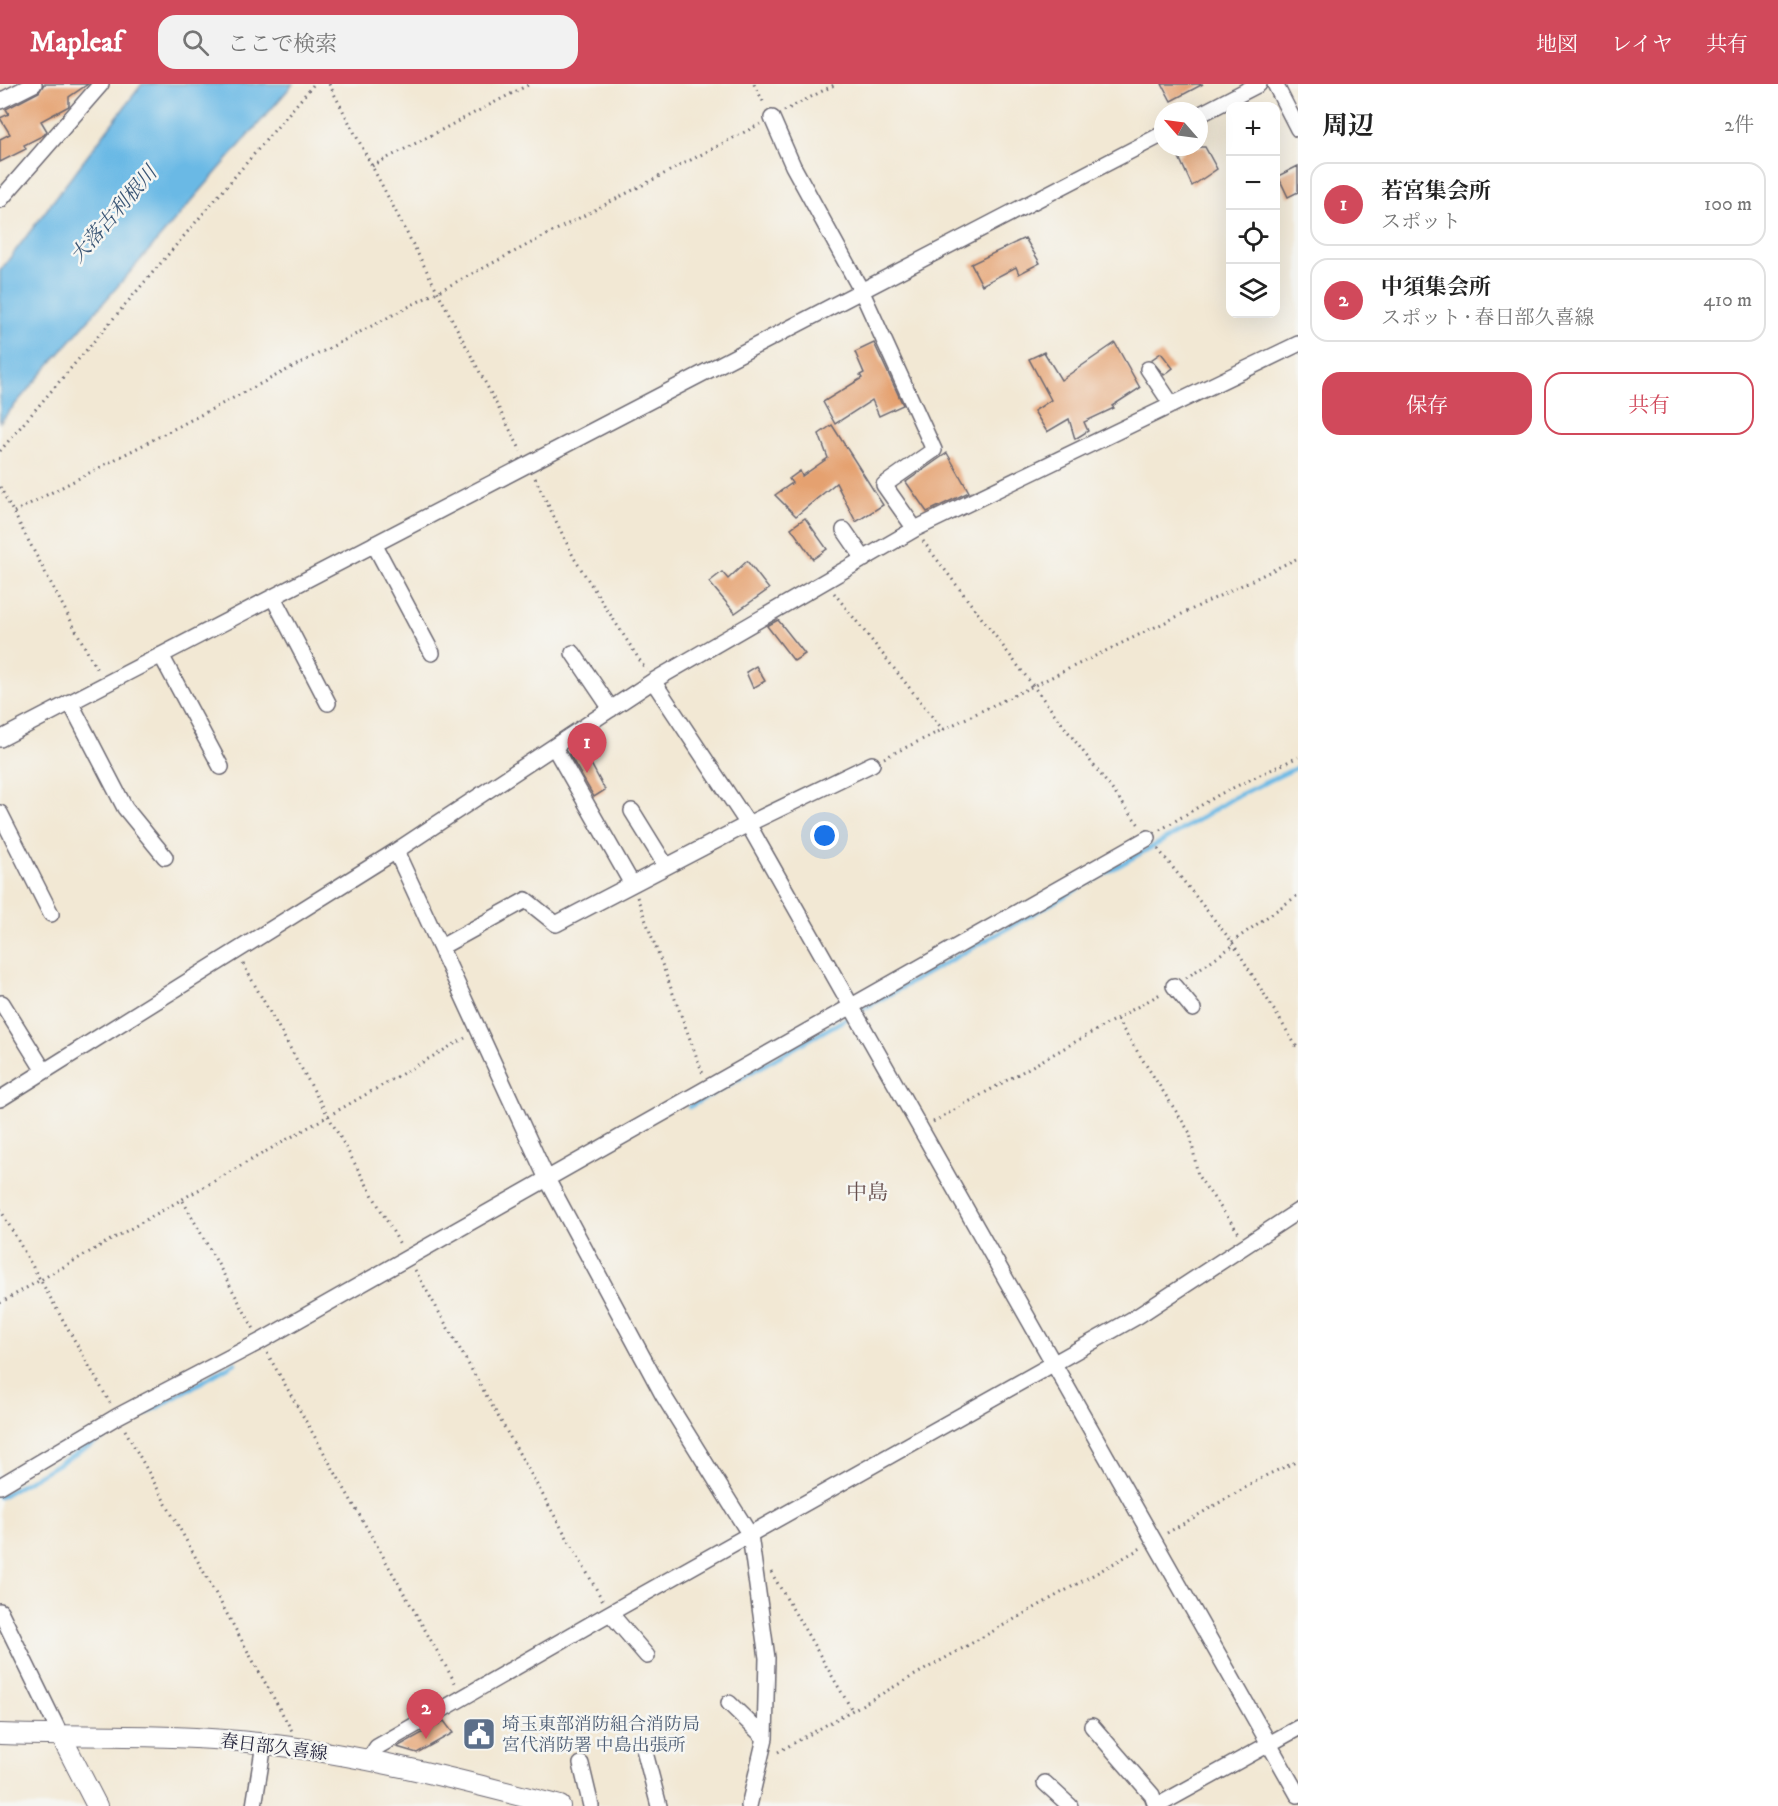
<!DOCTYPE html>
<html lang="ja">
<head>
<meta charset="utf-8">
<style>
	:root { --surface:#fff; --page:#f2f2f2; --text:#222; --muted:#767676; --line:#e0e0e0; --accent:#d1495b }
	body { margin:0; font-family:"IM FELL DW Pica","Noto Serif JP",serif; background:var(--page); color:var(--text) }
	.controls { position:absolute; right:18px; top:18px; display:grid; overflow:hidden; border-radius:12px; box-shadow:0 6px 24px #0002 }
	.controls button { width:54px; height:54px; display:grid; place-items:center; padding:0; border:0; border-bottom:2px solid var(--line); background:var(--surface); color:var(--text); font:30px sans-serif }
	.compass { position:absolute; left:1154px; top:18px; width:54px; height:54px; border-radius:50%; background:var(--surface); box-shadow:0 6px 24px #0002; rotate:298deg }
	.you { position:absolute; left:825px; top:752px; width:21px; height:21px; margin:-15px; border:4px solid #fff; border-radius:50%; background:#1a73e8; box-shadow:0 0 0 9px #1a73e833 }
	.badge { display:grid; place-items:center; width:39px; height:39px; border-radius:50%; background:var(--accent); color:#fff; font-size:20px; font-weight:700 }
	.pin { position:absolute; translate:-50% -50px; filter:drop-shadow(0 2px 3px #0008) }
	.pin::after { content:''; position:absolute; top:32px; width:21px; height:18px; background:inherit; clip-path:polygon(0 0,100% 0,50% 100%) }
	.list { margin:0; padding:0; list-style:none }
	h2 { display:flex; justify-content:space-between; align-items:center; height:78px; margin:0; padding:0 24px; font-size:26px }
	h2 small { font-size:20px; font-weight:400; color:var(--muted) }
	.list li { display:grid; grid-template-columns:39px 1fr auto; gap:18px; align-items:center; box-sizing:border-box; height:84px; margin:0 12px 12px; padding:0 12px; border:2px solid var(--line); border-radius:18px }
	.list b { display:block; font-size:22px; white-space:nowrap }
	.list p { margin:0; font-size:20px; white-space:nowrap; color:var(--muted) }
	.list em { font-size:20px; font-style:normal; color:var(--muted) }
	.actions { display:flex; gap:12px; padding:18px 24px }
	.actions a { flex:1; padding:14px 0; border:2px solid var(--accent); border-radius:18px; text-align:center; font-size:21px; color:var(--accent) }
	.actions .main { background:var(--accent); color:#fff }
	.icon { flex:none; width:33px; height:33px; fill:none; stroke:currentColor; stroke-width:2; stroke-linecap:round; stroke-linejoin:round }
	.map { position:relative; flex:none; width:1298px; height:1722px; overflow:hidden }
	header { display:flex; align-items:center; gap:36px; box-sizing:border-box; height:84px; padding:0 30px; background:var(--accent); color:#fff }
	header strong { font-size:28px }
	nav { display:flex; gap:33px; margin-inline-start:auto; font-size:21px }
	.search { width:420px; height:54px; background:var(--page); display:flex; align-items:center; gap:15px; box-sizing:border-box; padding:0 21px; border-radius:18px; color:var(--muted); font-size:22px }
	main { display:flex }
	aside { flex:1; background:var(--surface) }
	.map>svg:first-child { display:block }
</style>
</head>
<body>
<header>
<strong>Mapleaf</strong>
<div class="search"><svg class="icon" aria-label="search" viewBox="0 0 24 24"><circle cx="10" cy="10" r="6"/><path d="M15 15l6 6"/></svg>ここで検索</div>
<nav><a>地図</a><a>レイヤ</a><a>共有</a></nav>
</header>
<main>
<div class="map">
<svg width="1298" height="1722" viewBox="0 0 1298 1722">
	<rect width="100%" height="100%" fill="#f6f6f2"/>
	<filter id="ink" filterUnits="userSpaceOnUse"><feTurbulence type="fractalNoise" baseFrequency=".0167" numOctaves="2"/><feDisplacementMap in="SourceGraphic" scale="12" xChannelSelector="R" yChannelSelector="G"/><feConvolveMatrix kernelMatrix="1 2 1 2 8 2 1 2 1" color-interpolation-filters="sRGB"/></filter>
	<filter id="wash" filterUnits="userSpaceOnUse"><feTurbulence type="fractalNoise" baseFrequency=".008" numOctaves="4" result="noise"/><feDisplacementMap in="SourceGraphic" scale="24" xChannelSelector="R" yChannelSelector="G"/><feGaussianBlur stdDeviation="1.35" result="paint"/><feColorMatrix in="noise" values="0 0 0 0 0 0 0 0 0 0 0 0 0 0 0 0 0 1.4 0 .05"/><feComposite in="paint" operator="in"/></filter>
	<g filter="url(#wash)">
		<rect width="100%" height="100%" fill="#f2e8d4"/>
		<path fill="#6bb9e5" stroke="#466e90" stroke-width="1.5" d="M142 0H293L0 338V187Z"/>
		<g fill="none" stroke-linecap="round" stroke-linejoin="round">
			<path stroke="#6bb9e5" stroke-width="4.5" d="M689 1023 1175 750 1233 714 1298 683
				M0 1413 235 1279"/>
		</g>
		<g id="blocks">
			<path fill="#e5a16f" d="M44 0H88L69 13V22L41 37 47 47 44 51 24 61 26 65 0 78V55L10 50 0 34 9 30 6 25 39 8Z
				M1162 0H1203L1171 17Z
				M1181 63H1205L1217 85 1192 102 1178 71 1183 68Z
				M1298 82V108L1288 113 1278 92Z
				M1025 154 1040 179 1019 190 1016 183 982 201 971 180Z
				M874 259 903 321 879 332 872 316 835 340 823 318 862 294 860 291 864 289 855 268Z
				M1115 259 1140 304 1112 322 1114 324 1084 338 1088 347 1075 355 1069 335 1047 348 1034 327 1051 316 1029 275 1044 268 1061 296Z
				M1161 269 1173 284 1164 291 1151 276Z
				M832 341 883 421 856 438 836 399 796 432 775 411 792 399 789 395 800 387 802 392 828 374 819 350Z
				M947 369 969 408 927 428 906 398Z
				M805 434 827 465 813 475 791 444Z
				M747 477 769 505 735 529 709 498 722 488 728 495Z
				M778 536 805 570 794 577 767 542Z
				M756 582 765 597 753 604 746 588Z
				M582 663 605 706 594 713 569 670Z
				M444 1637 453 1649 417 1669 397 1663Z"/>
		</g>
	</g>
	<g filter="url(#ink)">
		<use href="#blocks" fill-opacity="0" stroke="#6b6771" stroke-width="1.5"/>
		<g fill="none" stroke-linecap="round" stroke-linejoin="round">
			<defs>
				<path id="minor" d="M1275 0 1298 45
					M0 17 34 0
					M1199 31 1259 0
					M772 34 793 82 861 206 934 366 884 401 915 445
					M0 116 101 0
					M1148 285 1172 321
					M844 446 864 475
					M374 460 432 569
					M273 513 328 619
					M573 569 611 625
					M161 571 221 683
					M653 597 748 740 1298 1711
					M70 618 125 724 165 773
					M0 655 1163 50
					M554 663 632 800
					M632 727 666 782
					M0 729 51 830
					M396 767 547 1095 663 1311 750 1451 767 1574 765 1654 749 1722
					M441 863 526 816 556 840 748 740 872 680
					M1174 902 1193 925
					M2 919 44 987
					M0 1015 396 767 653 597 915 445 1298 260
					M0 1402 118 1332 261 1257 1148 754
					M0 1527 61 1652
					M610 1529 647 1572
					M729 1619 765 1654
					M1092 1642 1152 1711 1156 1722
					M643 1661 659 1722
					M369 1675 377 1663 610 1529 1138 1232 1298 1127
					M581 1680 591 1722
					M1045 1699 1070 1722
					M254 1722 264 1660
					M1157 1722 1298 1644"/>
				<path id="major" d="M0 1650C86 1653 172 1649 258 1659 361 1670 460 1696 560 1722
					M61 1652 97 1722"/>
			</defs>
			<use href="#minor" stroke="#6b6771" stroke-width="18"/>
			<use href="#major" stroke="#6b6771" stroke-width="22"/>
			<path stroke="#6b6771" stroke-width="3" stroke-dasharray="1.5 4.5" stroke-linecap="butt" d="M329 0 521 367
				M754 0 765 21
				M784 27 836 0
				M372 82 530 0
				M0 367 314 0
				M535 394 574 474 646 586
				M0 403 98 588
				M14 428 760 40
				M923 457 1139 741
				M834 509 943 646
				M884 674 1298 474
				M1160 746 1220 710 1298 673
				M1158 765 1232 858 1298 965
				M637 813 703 990
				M1232 858 1298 811
				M243 880 401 1162
				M1186 894 1234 861
				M1117 936 1190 1049 1198 1092 1239 1149
				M933 1038 1162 909
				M183 1117 254 1245
				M0 1125 110 1319
				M415 1186 603 1517
				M0 1219 465 954
				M267 1269 457 1602
				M125 1346 292 1647
				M1167 1449 1267 1391 1298 1377
				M771 1488 852 1626
				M778 1668 1141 1464"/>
			<use href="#minor" stroke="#fff" stroke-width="15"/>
			<use href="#major" stroke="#fff" stroke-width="20"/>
		</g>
	</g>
	<defs>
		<symbol id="civic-square" viewBox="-11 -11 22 22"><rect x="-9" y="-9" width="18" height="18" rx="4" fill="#5c6f8a" stroke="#f6f6f2"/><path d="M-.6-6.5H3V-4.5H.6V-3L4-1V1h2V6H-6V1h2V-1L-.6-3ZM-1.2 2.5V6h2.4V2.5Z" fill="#fff"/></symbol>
	</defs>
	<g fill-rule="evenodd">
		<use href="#civic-square" x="460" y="1631" width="38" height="38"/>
	</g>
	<g text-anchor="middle" stroke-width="5" stroke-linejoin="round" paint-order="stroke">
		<g font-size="18" fill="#4e5e75" stroke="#f6f6f2" text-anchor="start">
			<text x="502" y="1646">埼玉東部消防組合消防局<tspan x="502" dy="21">宮代消防署 中島出張所</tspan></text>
		</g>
		<g font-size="18" fill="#22223b" stroke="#f6f6f2">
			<text transform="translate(274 1663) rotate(7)" y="6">春日部久喜線</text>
		</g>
		<g font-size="20" font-style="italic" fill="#3c5776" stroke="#f6f6f2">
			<text transform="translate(113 130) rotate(-49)" y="7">大落古利根川</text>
		</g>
		<g font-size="21" fill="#664e4d" stroke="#f6f6f2">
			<text x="867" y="1115">中島</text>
		</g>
	</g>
</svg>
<div class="controls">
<button>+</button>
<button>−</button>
<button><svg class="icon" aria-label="locate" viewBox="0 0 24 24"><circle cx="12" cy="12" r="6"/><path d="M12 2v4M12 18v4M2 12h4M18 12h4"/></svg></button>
<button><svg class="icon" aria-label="layers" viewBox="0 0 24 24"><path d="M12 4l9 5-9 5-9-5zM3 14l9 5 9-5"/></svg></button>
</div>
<svg class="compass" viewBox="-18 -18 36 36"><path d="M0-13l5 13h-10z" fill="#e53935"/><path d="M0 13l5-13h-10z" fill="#767676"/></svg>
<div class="you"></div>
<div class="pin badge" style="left:587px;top:689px">1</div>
<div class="pin badge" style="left:426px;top:1655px">2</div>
</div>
<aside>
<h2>周辺<small>2件</small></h2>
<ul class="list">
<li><span class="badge">1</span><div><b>若宮集会所</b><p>スポット</p></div><em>100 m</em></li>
<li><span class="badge">2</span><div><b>中須集会所</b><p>スポット · 春日部久喜線</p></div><em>410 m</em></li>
</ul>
<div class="actions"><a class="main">保存</a><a>共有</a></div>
</aside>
</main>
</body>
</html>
